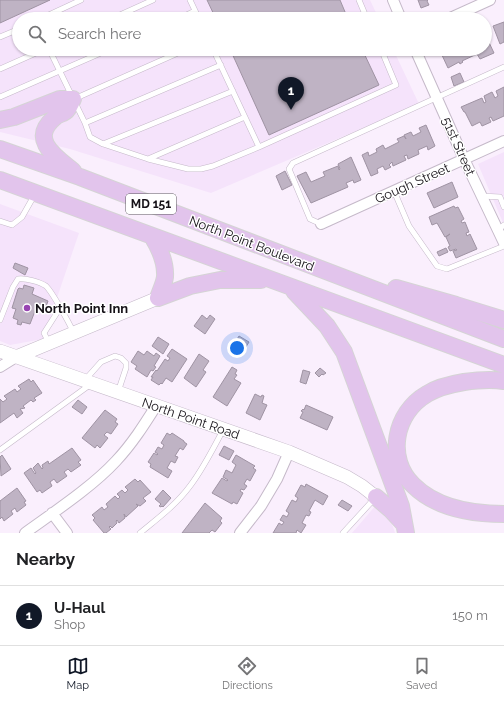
<!DOCTYPE html>
<html lang="en">
<head>
<meta charset="utf-8">
<style>
	:root { --surface:#fff; --page:#f6f6f6; --text:#202124; --muted:#757577; --line:#e0e0e0; --accent:#111827 }
	body { margin:0; font-family:Raleway,sans-serif; background:var(--page); color:var(--text) }
	.you { position:absolute; left:237px; top:348px; width:14px; height:14px; margin:-10px; border:3px solid #fff; border-radius:50%; background:#1a73e8; box-shadow:0 0 0 6px #1a73e833 }
	.badge { display:grid; place-items:center; width:26px; height:26px; border-radius:50%; background:var(--accent); color:#fff; font-size:13px; font-weight:700 }
	.pin { position:absolute; translate:-50% -33px; filter:drop-shadow(0 1px 2px #0008) }
	.pin::after { content:''; position:absolute; top:21px; width:14px; height:12px; background:inherit; clip-path:polygon(0 0,100% 0,50% 100%) }
	.list { margin:0; padding:0; list-style:none }
	h2 { display:flex; justify-content:space-between; align-items:center; height:52px; margin:0; padding:0 16px; font-size:17px }
	h2 small { font-size:13px; font-weight:400; color:var(--muted) }
	.list li { display:grid; grid-template-columns:26px 1fr auto; gap:12px; align-items:center; box-sizing:border-box; height:60px; padding:0 16px; border-top:1px solid var(--line) }
	.list b { display:block; font-size:15px; white-space:nowrap }
	.list p { margin:0; font-size:13px; white-space:nowrap; color:var(--muted) }
	.list em { font-size:13px; font-style:normal; color:var(--muted) }
	.icon { flex:none; width:22px; height:22px; fill:none; stroke:currentColor; stroke-width:2; stroke-linecap:round; stroke-linejoin:round }
	.map { position:relative; flex:none; width:504px; height:533px; overflow:hidden }
	.search { position:absolute; background:var(--surface); box-shadow:0 1px 3px #0004; left:12px; right:12px; top:12px; height:44px; display:flex; align-items:center; gap:10px; box-sizing:border-box; padding:0 14px; border-radius:22px; color:var(--muted); font-size:15px }
	.sheet { height:112px; background:var(--surface) }
	nav { display:flex; justify-content:space-around; align-items:center; box-sizing:border-box; height:56px; border-top:1px solid var(--line); background:var(--surface); font-size:11px; color:var(--muted) }
	nav a { display:grid; justify-items:center; gap:2px }
	nav .on { color:var(--accent) }
	.map>svg:first-child { display:block }
</style>
</head>
<body>
<div class="map">
<svg width="504" height="533" viewBox="0 0 504 533">
	<rect width="100%" height="100%" fill="#faeffd"/>
	<path fill="#f5e3fb" d="M0 0H370L379 19H19V49H393L419 104 211 193 70 149 0 132Z
		M504 152V225L478 164Z
		M0 204 79 233 43 339 10 345 0 341Z
		M377 504 392 524 395 533H352Z"/>
	<path fill="#bfb3c4" stroke="#9f93a3" d="M0 0H50L0 23Z
		M207 0H340L348 19H216Z
		M418 0H428L427 1 429 5 421 8Z
		M504 22V42L500 44 493 26Z
		M485 34 494 53 480 59 477 54 462 61 463 62 460 64 459 62 448 68 441 53 443 52 442 49H485Z
		M230 49H362L379 85 269 135Z
		M460 73 464 82 454 86 451 77Z
		M504 87V116L493 121 491 117 489 118 491 122 482 126 480 122 472 126 465 112H464L461 107 482 98 484 103 486 102 484 96 492 92 495 98 498 96 496 91Z
		M426 125 435 146 428 150 427 146 418 150 419 154 408 159 407 155 404 156 406 160 393 166 392 162 389 165 391 167 385 170 383 166 377 169 378 173 371 176 362 155 368 152 369 156 377 152 376 149 383 145 385 149 399 142 397 139 404 136 406 139 404 135 411 132 413 136 421 132 419 128Z
		M351 157 361 180 354 183 353 180 346 183 348 187 311 203 297 176 306 172 311 182 325 176 323 172 338 166 339 170 340 169 338 164Z
		M285 171 292 185 282 190 276 176Z
		M452 182 458 197 434 208 427 193Z
		M454 206 455 208 458 207 464 219 461 221 462 223 465 222 469 232 466 233 467 236 470 234 477 249 456 258 453 251 457 250 456 249 450 251 448 247 450 246 446 237 450 234 445 237 437 223 432 225 429 217Z
		M446 248 448 252 439 256 437 252Z
		M15 263 28 268 25 275 13 268Z
		M24 285 34 288 32 294 48 301 44 312 39 310 38 312 35 311 30 324 22 322 21 325 17 324 18 320 13 318 16 309 12 308 18 289 19 288 23 289Z
		M202 315 207 319 210 315 215 319 205 334 194 326Z
		M239 336 249 342 241 355 231 349Z
		M158 337 169 344 163 354 152 346Z
		M172 349 187 359 172 382 166 378 162 384 161 383 159 385 151 380 153 377H151L156 370 157 371 165 359 168 361 170 358 167 356Z
		M138 351 144 355 147 351 154 356 156 353 160 356 154 366 156 367 153 371 151 370 147 377 135 369 137 366 131 362Z
		M199 354 209 361 203 370 206 372 196 387 184 378Z
		M232 367 237 370 235 374 237 375 234 379 241 383 227 406 213 397Z
		M320 368 326 373 323 375 322 374 319 377 315 373Z
		M303 370 310 372 306 384 300 382Z
		M29 379 31 382 33 380 42 393 34 398 36 400 33 402 31 400 23 406 25 408 20 409 23 413 17 418 14 413 0 423V399L3 402 7 399 4 396 15 389 17 392 21 389 18 386Z
		M255 394 261 397 262 395 264 396 262 403 267 405 260 420 246 413Z
		M78 400 87 407 82 414 72 407Z
		M306 405 333 417 327 430 300 418 303 412 301 411 303 409 304 410Z
		M105 410 117 419 115 422 118 424 111 434 107 432 104 435 108 438 100 448 97 445 95 448 82 438Z
		M167 433 170 435 172 433 184 441V442L187 444 183 450 180 448 175 456 178 457 175 463 171 461 167 468 172 471 168 478 150 467 151 464 148 462 154 453 157 455 158 454 155 452 158 447 162 449 164 445 161 443Z
		M224 446 234 451 229 460 219 455Z
		M72 448 81 460 78 462 81 465 71 472 68 469 64 472 67 476 57 483 54 479 50 482 52 486 42 493 40 490 37 492 24 473 31 468 35 474 36 473 33 468 38 463 42 469 43 468 42 465 48 461 49 464Z
		M2 455 11 469 1 476 0 457Z
		M236 455 255 466 253 468 256 470 250 481 247 479 244 484 247 486 244 490 241 489 240 491 243 493 237 504 233 502 232 504 212 493 222 478 227 481 228 480 223 477 226 470 232 473 236 465 232 462Z
		M135 479 138 482 140 480 151 492 143 498 146 501 140 506 136 504 138 506 126 517 124 514 125 518 119 523 117 520 116 521 117 523 112 528 110 526 109 527 111 529 106 533H104L93 520 95 518 92 515 102 507 104 510 108 507 106 504 115 496 118 499 120 497 117 494 122 490 125 493 128 490 125 487Z
		M306 484 328 496 323 505 315 500 309 511 311 512 309 516 306 515 302 523 306 525 301 533 297 530 296 533H273L279 523 282 525 284 522 280 520 283 515 287 517 289 513 286 511 292 500 296 502 298 498 295 496 301 485 305 487Z
		M17 488 26 501 24 502 26 505 17 512 15 508 11 511 13 514 4 521 2 517 0 519V501Z
		M163 490 171 498 163 507 162 506 161 507 159 506 161 504 155 499Z
		M342 500 352 506 348 511 338 505Z
		M205 503 222 518 220 521 222 523 215 532 212 530 209 533H182Z"/>
	<g fill="none" stroke-linecap="round" stroke-linejoin="round">
		<defs>
			<path id="service" d="M190 0 199 19
				M359 0 367 19
				M40 19 81 0
				M111 19 153 0
				M178 19 195 11
				M0 37 19 29
				M49 49 85 123 90 137 103 144 148 159 188 169H201L213 166 259 147 396 85 381 49
				M213 49 259 147
				M0 69 45 49
				M0 97 110 49
				M74 99 187 49
				M85 123 221 65
				M103 144 233 91
				M148 159 245 117
				M394 191 409 226 437 266 447 269 504 246
				M481 196 500 197 504 207
				M0 221 12 225 22 217 35 194
				M321 224 310 219 289 169 293 163 504 67
				M498 230 504 225
				M0 320 13 287 18 279C26 278 40 282 46 286 53 293 69 323 74 333
				M49 343 44 333 60 308
				M85 380 101 362 115 356 121 358 126 363V368L118 392
				M0 450 91 384
				M140 533C157 519 176 505 190 486 203 469 213 449 223 430
				M343 533 375 498"/>
			<path id="minor" d="M393 0 401 19
				M448 19 490 0
				M415 49 464 159 504 243
				M321 224 504 141
				M0 367 16 357
				M52 513 67 533
				M25 533C54 512 92 487 116 461 132 444 144 425 156 406
				M240 533 261 506 277 479 289 452"/>
			<path id="tertiary" d="M0 351 289 452 347 477 362 486 376 497
				M16 357 158 298"/>
			<path id="primary" d="M0 120 14 117 60 99H73C71 103 70 107 67 110 64 114 57 114 54 118 29 140 56 157 73 171
				M0 149 80 177 504 339
				M0 180 504 365
				M152 236C160 249 166 262 165 277 164 284 160 292 158 298
				M396 288 456 305 504 320
				M294 291 327 326 344 352 401 506 406 533
				M158 298 190 286 220 280H261
				M504 381C491 379 478 380 464 382 452 384 438 387 427 394 394 413 386 459 413 485 437 509 472 514 504 514
				M376 497 391 510 403 523"/>
		</defs>
		<use href="#service" stroke="#c5b9c9" stroke-width="6"/>
		<use href="#minor" stroke="#c5b9c9" stroke-width="12"/>
		<use href="#tertiary" stroke="#c5b9c9" stroke-width="14"/>
		<use href="#primary" stroke="#d5d4d5" stroke-width="18"/>
		<use href="#service" stroke="#fff" stroke-width="5"/>
		<use href="#minor" stroke="#fff" stroke-width="10"/>
		<use href="#tertiary" stroke="#fff" stroke-width="13"/>
		<use href="#primary" stroke="#e2c4ec" stroke-width="16"/>
	</g>
	<circle fill="#9844b2" stroke="#fff" stroke-width="1.5" cx="27" cy="308" r="4"/>
	<g text-anchor="middle" stroke-width="3" stroke-linejoin="round" paint-order="stroke">
		<rect fill="#fff" stroke="#5b585d" stroke-width="1" x="126" y="194" width="50" height="20" rx="3"/>
		<g font-size="12" font-weight="bold" fill="#151117">
			<text x="151" y="208">MD 151</text>
		</g>
		<g font-size="13" fill="#151117" stroke="#fff">
			<text transform="translate(459 146) rotate(66)" y="5">51st Street</text>
			<text transform="translate(412 183) rotate(-24)" y="5">Gough Street</text>
			<text transform="translate(252 243) rotate(21)" y="5">North Point Boulevard</text>
			<text transform="translate(191 418) rotate(19)" y="5">North Point Road</text>
		</g>
		<g font-size="13" font-weight="bold" fill="#151117" stroke="#fff" text-anchor="start">
			<text x="35" y="313">North Point Inn</text>
		</g>
	</g>
</svg>
<div class="you"></div>
<div class="pin badge" style="left:291px;top:110px">1</div>
<div class="search"><svg class="icon" aria-label="search" viewBox="0 0 24 24"><circle cx="10" cy="10" r="6"/><path d="M15 15l6 6"/></svg>Search here</div>
</div>
<section class="sheet">
<h2>Nearby<small></small></h2>
<ul class="list">
<li><span class="badge">1</span><div><b>U-Haul</b><p>Shop</p></div><em>150 m</em></li>
</ul>
</section>
<nav>
<a class="on"><svg class="icon" aria-label="map" viewBox="0 0 24 24"><path d="M3 6l6-2 6 2 6-2v14l-6 2-6-2-6 2zM9 4v14M15 6v14"/></svg>Map</a>
<a><svg class="icon" aria-label="directions" viewBox="0 0 24 24"><path d="M12 3l9 9-9 9-9-9zM9 14v-3h6M13 9l2 2-2 2"/></svg>Directions</a>
<a><svg class="icon" aria-label="saved" viewBox="0 0 24 24"><path d="M7 4h10v16l-5-4-5 4z"/></svg>Saved</a>
</nav>
</body>
</html>
